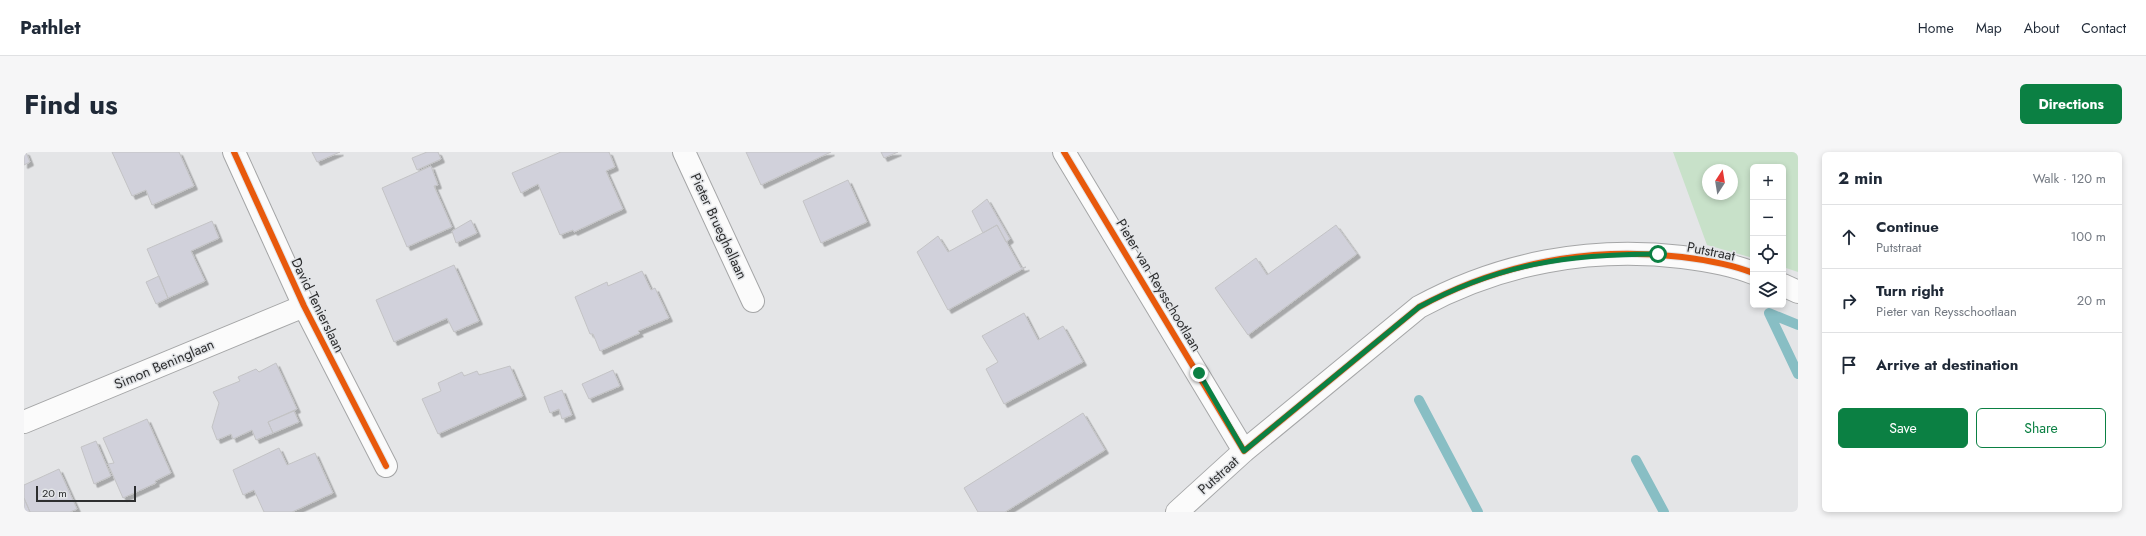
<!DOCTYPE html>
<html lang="en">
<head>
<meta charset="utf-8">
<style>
	:root { --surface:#fff; --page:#f6f6f7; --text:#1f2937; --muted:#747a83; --line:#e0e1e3; --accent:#0b8043 }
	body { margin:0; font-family:Jost,sans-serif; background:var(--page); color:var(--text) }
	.controls { position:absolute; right:12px; top:12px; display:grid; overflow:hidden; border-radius:6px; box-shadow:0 2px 6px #0003 }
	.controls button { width:36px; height:36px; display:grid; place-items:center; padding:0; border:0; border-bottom:1px solid var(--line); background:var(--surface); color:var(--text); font:20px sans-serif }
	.compass { position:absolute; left:1678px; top:12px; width:36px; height:36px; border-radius:50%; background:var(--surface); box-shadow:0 2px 6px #0003; rotate:12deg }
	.scale { position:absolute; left:12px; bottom:10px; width:100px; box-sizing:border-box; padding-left:4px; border:2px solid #2d2e2f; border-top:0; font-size:11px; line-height:14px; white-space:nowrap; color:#2d2e2f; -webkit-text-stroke:3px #e3e5e8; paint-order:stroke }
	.stop { position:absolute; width:12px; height:12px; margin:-9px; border:3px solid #0b8043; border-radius:50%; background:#fff }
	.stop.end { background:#0b8043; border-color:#fff; box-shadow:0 1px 4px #0008 }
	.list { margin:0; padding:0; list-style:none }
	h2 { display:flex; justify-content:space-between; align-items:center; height:52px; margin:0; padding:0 16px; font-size:17px }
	h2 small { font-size:13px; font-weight:400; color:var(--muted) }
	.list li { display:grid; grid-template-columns:26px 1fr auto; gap:12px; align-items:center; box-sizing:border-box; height:64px; padding:0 16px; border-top:1px solid var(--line) }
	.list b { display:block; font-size:15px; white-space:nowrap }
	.list p { margin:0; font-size:13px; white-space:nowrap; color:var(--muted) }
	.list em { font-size:13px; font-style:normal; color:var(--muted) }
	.actions { display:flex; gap:8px; padding:12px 16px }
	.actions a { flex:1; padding:9px 0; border:1px solid var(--accent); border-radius:6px; text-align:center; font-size:14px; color:var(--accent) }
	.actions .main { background:var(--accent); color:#fff }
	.icon { flex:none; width:22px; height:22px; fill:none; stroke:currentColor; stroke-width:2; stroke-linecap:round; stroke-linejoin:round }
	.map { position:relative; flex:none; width:1774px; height:360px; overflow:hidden; border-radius:6px }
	header { display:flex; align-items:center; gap:24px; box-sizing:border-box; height:56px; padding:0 20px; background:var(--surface); border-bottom:1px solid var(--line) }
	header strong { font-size:19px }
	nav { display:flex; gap:22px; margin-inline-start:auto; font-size:14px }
	.intro { display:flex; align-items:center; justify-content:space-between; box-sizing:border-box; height:96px; padding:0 24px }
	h1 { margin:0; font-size:28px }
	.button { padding:10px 18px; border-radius:6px; background:var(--accent); color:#fff; font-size:14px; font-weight:700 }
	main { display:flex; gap:24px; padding:0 24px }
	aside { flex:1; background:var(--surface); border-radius:6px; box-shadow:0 2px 6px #0003 }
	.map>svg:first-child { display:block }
</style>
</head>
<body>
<header>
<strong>Pathlet</strong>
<nav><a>Home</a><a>Map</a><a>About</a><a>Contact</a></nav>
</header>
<div class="intro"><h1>Find us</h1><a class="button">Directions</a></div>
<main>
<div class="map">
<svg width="1774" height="360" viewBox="0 0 1774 360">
	<defs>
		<filter id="shadow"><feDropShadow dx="3.5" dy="3.5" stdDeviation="0" flood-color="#0004"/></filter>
	</defs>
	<rect width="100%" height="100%" fill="#e4e5e7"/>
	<path fill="#c8e1c9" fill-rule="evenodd" d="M1649 0H1774V120L1759 115V15H1729V106L1683 93ZM1684 18H1708V42H1684Z"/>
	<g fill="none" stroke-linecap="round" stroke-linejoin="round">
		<path stroke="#88bec4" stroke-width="10" d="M1774 173 1745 161 1774 222
			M1395 248 1454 360
			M1612 308 1640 360"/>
	</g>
	<path fill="#d1d1db" stroke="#c3c3c5" filter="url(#shadow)" d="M0 0H2L6 10 0 13Z
		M88 0H155L170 34 128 53 122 38 108 44Z
		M288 0H316L293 10Z
		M403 0H414L417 7 393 18 388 6Z
		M537 0H585L591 15 582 19 599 57 550 80 549 78 536 83 514 32 497 41 488 21Z
		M722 0H807L737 33Z
		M857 0H874L860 6Z
		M407 14 414 33 410 34 428 75 383 95 358 36Z
		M824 28 843 70 797 91 779 49Z
		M963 47 986 87 982 90 973 73 959 81 948 59Z
		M447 68 453 81 432 91 428 79Z
		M188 69 195 86 167 99 181 129 144 146 123 97Z
		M973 73 997 116 1002 115 924 158 893 100 914 84 924 100Z
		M1312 73 1333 102 1224 183 1191 136 1232 106 1243 123Z
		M430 113 455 169 430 180 423 166 370 190 352 148Z
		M618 119 627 138 631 136 645 166 614 179 616 181 576 199 569 182H566L551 145 583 130 584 134Z
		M135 124 144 146 132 152 122 130Z
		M1000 161 1014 188 1039 174 1059 210 980 252 962 217 974 210 958 184Z
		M252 211 273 257 244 270 249 281 232 288 228 278 209 287 207 282 193 288 188 275 195 251 189 240 216 229 214 225 216 224 232 217 235 220Z
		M486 214 499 244 414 282 398 247 417 239 414 231 438 220 440 224 453 219 455 223Z
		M589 218 596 234 565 247 558 232Z
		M538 238 548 263 538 267 535 257 526 261 520 245Z
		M270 259 275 270 249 281 244 270Z
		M1059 261 1081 298 981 360H954L940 336Z
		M123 267 147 321 131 329 132 331 99 346 84 312 90 311 79 286Z
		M72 289 87 324 70 332 57 295Z
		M255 296 263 313 291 301 309 341 268 360H240L230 338 219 343 209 318Z
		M35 317 53 357 46 360H6L0 346V333Z
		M0 346 6 360H0Z"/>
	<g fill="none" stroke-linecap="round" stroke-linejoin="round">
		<defs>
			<path id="minor" d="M210 0 280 154 362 314
				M660 0 729 149
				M1040 0 1220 299
				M1759 133 1774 140
				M0 270 280 154
				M1153 360 1220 299 1395 155C1476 111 1566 94 1658 105 1682 108 1707 112 1729 121"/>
		</defs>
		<use href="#minor" stroke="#a5a6a7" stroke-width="24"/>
		<use href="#minor" stroke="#fbfbfb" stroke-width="22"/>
		<defs>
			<path id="cycleway" d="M210 0 280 154 362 314
				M1040 0 1220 299 1395 155C1476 111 1566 94 1658 105 1682 108 1707 112 1729 121"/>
		</defs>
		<use href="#cycleway" stroke="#e3e5e8" stroke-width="8"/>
		<use href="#cycleway" stroke="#e8590c" stroke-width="6"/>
	</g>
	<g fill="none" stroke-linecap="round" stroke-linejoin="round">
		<path stroke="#0b8043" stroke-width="5" d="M1175 221 1220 299 1395 155C1475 112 1544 102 1634 102"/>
	</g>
	<g text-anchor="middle" stroke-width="3" stroke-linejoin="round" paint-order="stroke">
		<g font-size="14" fill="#2d2e2f" stroke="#e3e5e8">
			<text transform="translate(695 74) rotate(65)" y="5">Pieter Brueghellaan</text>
			<text transform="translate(1687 99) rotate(11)" y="5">Putstraat</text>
			<text transform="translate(1135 133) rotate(59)" y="5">Pieter van Reysschootlaan</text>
			<text transform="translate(294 153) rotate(64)" y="5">David Tenierslaan</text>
			<text transform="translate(140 212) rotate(-23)" y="5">Simon Beninglaan</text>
			<text transform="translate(1194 323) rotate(-42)" y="5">Putstraat</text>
		</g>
	</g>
</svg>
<div class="controls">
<button>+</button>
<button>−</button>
<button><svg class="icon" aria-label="locate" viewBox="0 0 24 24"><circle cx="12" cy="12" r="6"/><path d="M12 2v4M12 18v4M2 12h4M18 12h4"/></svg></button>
<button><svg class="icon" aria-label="layers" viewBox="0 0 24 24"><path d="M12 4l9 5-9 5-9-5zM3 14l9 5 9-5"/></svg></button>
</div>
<svg class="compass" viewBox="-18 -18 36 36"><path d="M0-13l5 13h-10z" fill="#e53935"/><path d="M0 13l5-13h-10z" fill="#747a83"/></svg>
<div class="scale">20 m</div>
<div class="stop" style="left:1634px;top:102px"></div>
<div class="stop end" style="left:1175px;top:221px"></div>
</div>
<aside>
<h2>2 min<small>Walk · 120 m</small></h2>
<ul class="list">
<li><svg class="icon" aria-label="ahead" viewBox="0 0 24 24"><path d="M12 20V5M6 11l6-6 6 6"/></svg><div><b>Continue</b><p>Putstraat</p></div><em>100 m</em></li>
<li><svg class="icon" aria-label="right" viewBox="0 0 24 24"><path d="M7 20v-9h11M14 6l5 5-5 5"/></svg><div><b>Turn right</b><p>Pieter van Reysschootlaan</p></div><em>20 m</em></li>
<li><svg class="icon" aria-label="arrive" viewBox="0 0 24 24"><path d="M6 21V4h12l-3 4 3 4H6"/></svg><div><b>Arrive at destination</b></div></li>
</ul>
<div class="actions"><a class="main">Save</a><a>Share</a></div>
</aside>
</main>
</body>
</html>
